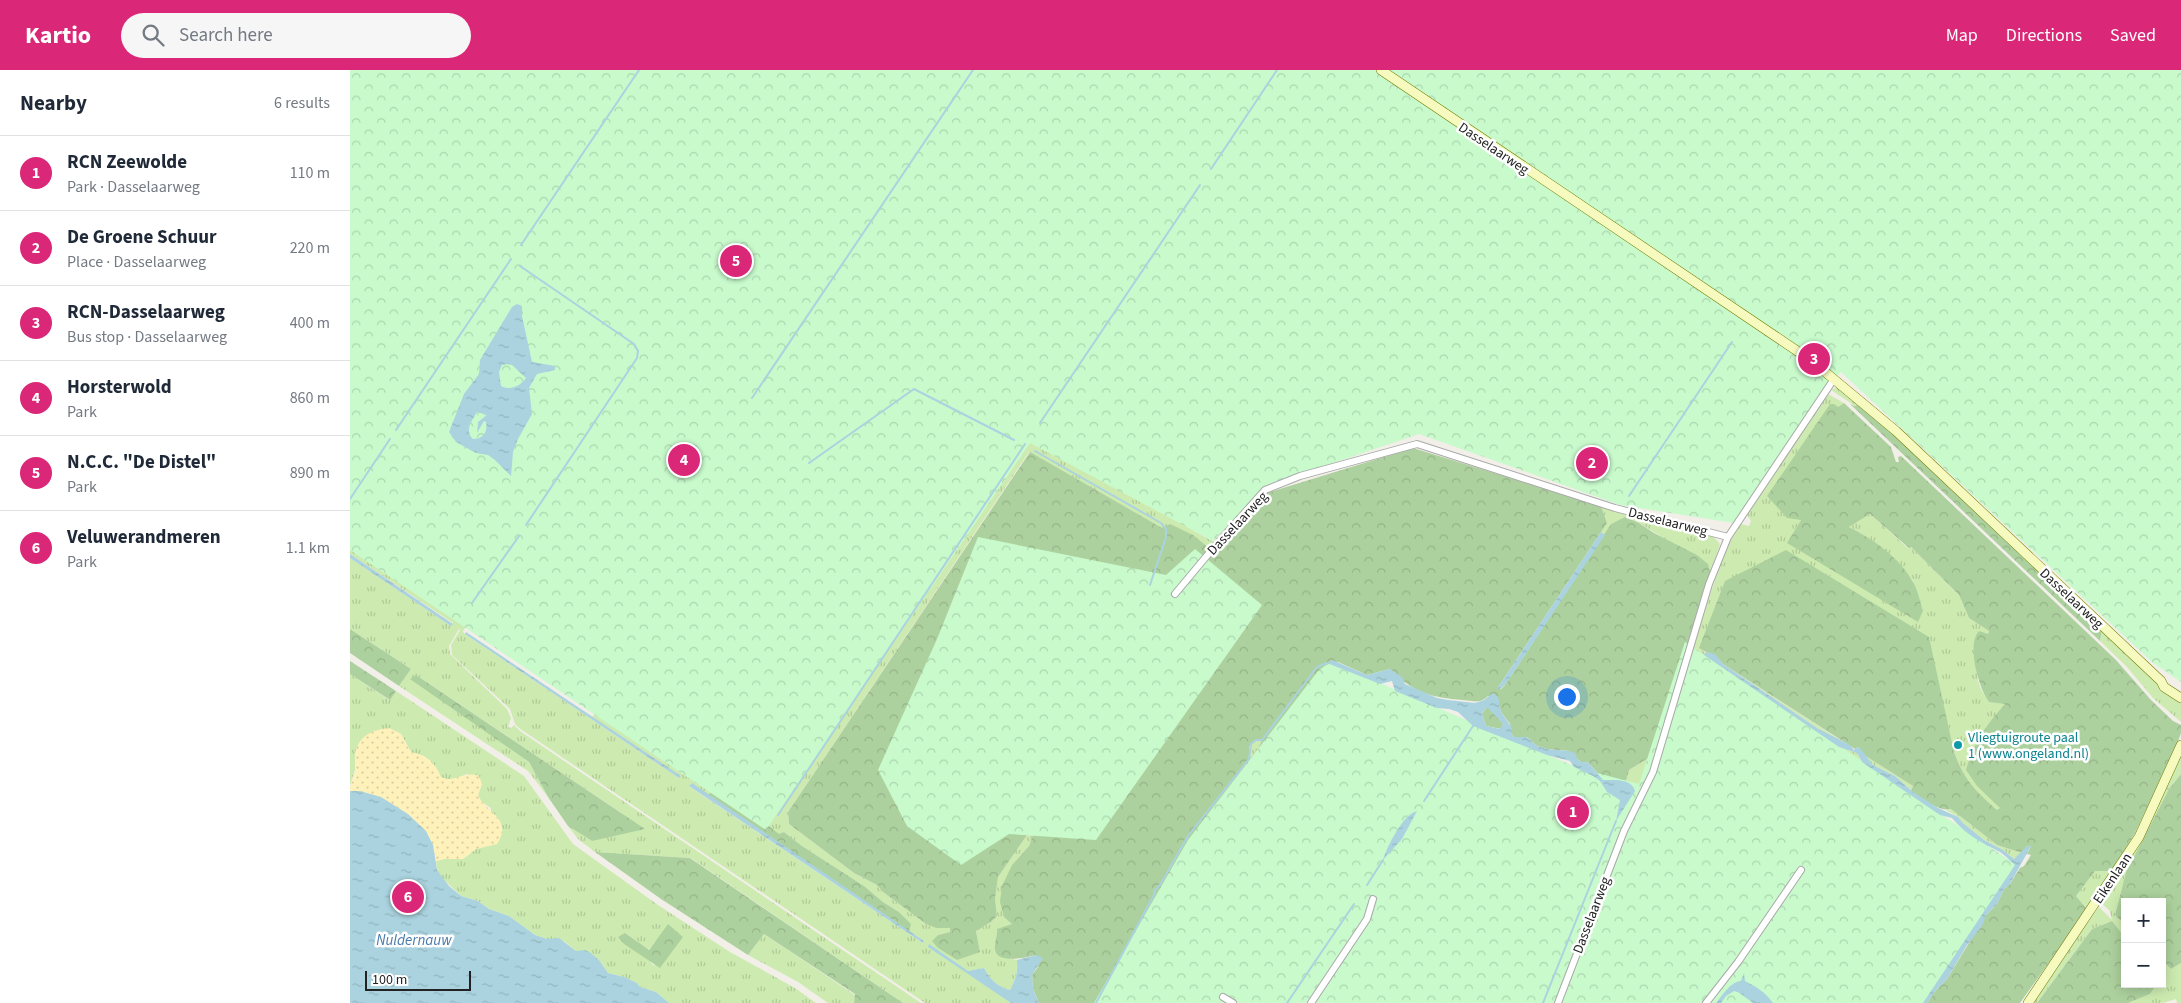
<!DOCTYPE html>
<html lang="en">
<head>
<meta charset="utf-8">
<style>
	:root { --surface:#fff; --page:#f6f6f7; --text:#1f2937; --muted:#747a83; --line:#e0e1e3; --accent:#db2777 }
	body { margin:0; font-family:"Source Sans 3",sans-serif; background:var(--page); color:var(--text) }
	.controls { position:absolute; right:15px; bottom:15px; display:grid; overflow:hidden; border-radius:0px; box-shadow:0 2px 12px #0003 }
	.controls button { width:45px; height:45px; display:grid; place-items:center; padding:0; border:0; border-bottom:1px solid var(--line); background:var(--surface); color:var(--text); font:25px sans-serif }
	.scale { position:absolute; left:15px; bottom:12px; width:106px; box-sizing:border-box; padding-left:5px; border:2px solid #222; border-top:0; font-size:14px; line-height:18px; white-space:nowrap; color:#222; -webkit-text-stroke:4px #fff; paint-order:stroke }
	.you { position:absolute; left:1216px; top:626px; width:18px; height:18px; margin:-12px; border:4px solid #fff; border-radius:50%; background:#1a73e8; box-shadow:0 0 0 8px #1a73e833 }
	.badge { display:grid; place-items:center; width:32px; height:32px; border-radius:50%; background:var(--accent); color:#fff; font-size:16px; font-weight:700 }
	.pin { position:absolute; translate:-50% -50%; border:2px solid #fff; box-shadow:0 1px 5px #0006 }
	.list { margin:0; padding:0; list-style:none }
	h2 { display:flex; justify-content:space-between; align-items:center; height:65px; margin:0; padding:0 20px; font-size:21px }
	h2 small { font-size:16px; font-weight:400; color:var(--muted) }
	.list li { display:grid; grid-template-columns:32px 1fr auto; gap:15px; align-items:center; box-sizing:border-box; height:75px; padding:0 20px; border-top:1px solid var(--line) }
	.list b { display:block; font-size:19px; white-space:nowrap }
	.list p { margin:0; font-size:16px; white-space:nowrap; color:var(--muted) }
	.list em { font-size:16px; font-style:normal; color:var(--muted) }
	.icon { flex:none; width:28px; height:28px; fill:none; stroke:currentColor; stroke-width:2; stroke-linecap:round; stroke-linejoin:round }
	.map { position:relative; flex:none; width:1831px; height:933px; overflow:hidden }
	header { display:flex; align-items:center; gap:30px; box-sizing:border-box; height:70px; padding:0 25px; background:var(--accent); color:#fff }
	header strong { font-size:24px }
	nav { display:flex; gap:28px; margin-inline-start:auto; font-size:18px }
	.search { width:350px; height:45px; background:var(--page); display:flex; align-items:center; gap:12px; box-sizing:border-box; padding:0 18px; border-radius:28px; color:var(--muted); font-size:19px }
	main { display:flex }
	aside { flex:1; background:var(--surface) }
	.map>svg:first-child { display:block }
</style>
</head>
<body>
<header>
<strong>Kartio</strong>
<div class="search"><svg class="icon" aria-label="search" viewBox="0 0 24 24"><circle cx="10" cy="10" r="6"/><path d="M15 15l6 6"/></svg>Search here</div>
<nav><a>Map</a><a>Directions</a><a>Saved</a></nav>
</header>
<main>
<aside>
<h2>Nearby<small>6 results</small></h2>
<ul class="list">
<li><span class="badge">1</span><div><b>RCN Zeewolde</b><p>Park · Dasselaarweg</p></div><em>110 m</em></li>
<li><span class="badge">2</span><div><b>De Groene Schuur</b><p>Place · Dasselaarweg</p></div><em>220 m</em></li>
<li><span class="badge">3</span><div><b>RCN-Dasselaarweg</b><p>Bus stop · Dasselaarweg</p></div><em>400 m</em></li>
<li><span class="badge">4</span><div><b>Horsterwold</b><p>Park</p></div><em>860 m</em></li>
<li><span class="badge">5</span><div><b>N.C.C. &quot;De Distel&quot;</b><p>Park</p></div><em>890 m</em></li>
<li><span class="badge">6</span><div><b>Veluwerandmeren</b><p>Park</p></div><em>1.1 km</em></li>
</ul>
</aside>
<div class="map">
<svg width="1831" height="933" viewBox="0 0 1831 933">
	<defs>
		<pattern id="grass-tufts" width="24" height="20" patternUnits="userSpaceOnUse" patternTransform="scale(1.25)"><rect width="24" height="20" fill="#cdebb0"/><path d="M3 7l-1-3M5 7V3M7 7l1-3M15 17l-1-3M17 17v-4M19 17l1-3" fill="none" stroke="#b0c997"/></pattern>
		<pattern id="forest-crowns" width="20" height="18" patternUnits="userSpaceOnUse" patternTransform="scale(1.25)"><rect width="20" height="18" fill="#add19e"/><path d="M2 6a3 3 0 1 1 6 0M12 15a3 3 0 1 1 6 0" fill="none" stroke="#95b388"/></pattern>
		<pattern id="sand-dots" width="8" height="8" patternUnits="userSpaceOnUse" patternTransform="scale(1.25)"><rect width="8" height="8" fill="#fff1ba"/><path d="M2 2h.1M6 6h.1" fill="none" stroke="#dacea0" stroke-width="1.8" stroke-linecap="round"/></pattern>
		<pattern id="park-crowns" width="20" height="18" patternUnits="userSpaceOnUse" patternTransform="scale(1.25)"><rect width="20" height="18" fill="#c8facc"/><path d="M2 6a3 3 0 1 1 6 0M12 15a3 3 0 1 1 6 0" fill="none" stroke="#acd6af"/></pattern>
		<pattern id="water-ripples" width="26" height="14" patternUnits="userSpaceOnUse" patternTransform="scale(1.25)"><rect width="26" height="14" fill="#aad3df"/><path d="M2 4q2-2 4 0t4 0M15 11q2-2 4 0t4 0" fill="none" stroke="#92b5bf"/></pattern>
	</defs>
	<rect width="100%" height="100%" fill="#f2efe9"/>
	<path fill="url(#grass-tufts)" fill-rule="evenodd" d="M561 306 691 374 871 476 865 483 853 474 812 459 679 382 438 742 439 754 504 803 527 815 533 822 576 854 586 858H600V862L588 865 630 882 626 861 641 852 647 846 645 829 648 807 677 765 682 747 686 756 679 776 662 795V854L648 863 645 879 653 887 667 890C668 902 666 909 660 920 647 917 640 909 634 898L618 901 661 933H575L169 658 165 654 160 639 102 585 101 575 110 560 109 559 99 576 100 584 157 639 161 648 158 657 161 658 164 655 170 661 571 933H553L341 788 245 782 228 769 218 756 242 771 273 744 66 605 179 692 198 727 178 701 49 616 61 599 0 559V488L101 556 103 553 0 484V477L148 511 113 561 115 564 329 708 330 706 242 647ZM341 713 358 725 365 720 411 750 429 765 434 762 452 776 514 816 533 832 549 842 560 854 559 861 540 849 574 871 573 873 340 717Z
		M1485 318H1488L1510 333 1505 336 1481 320Z
		M1478 324 1494 333 1488 337 1451 450 1438 473 1564 512C1544 490 1526 470 1499 457L1520 444 1558 478 1561 477 1609 525 1619 548 1639 561C1631 591 1617 602 1639 632L1656 633 1629 667 1643 730 1650 738 1648 741 1618 714 1604 682 1349 578 1489 677 1507 683 1511 691 1342 581 1375 479 1391 454 1399 456 1401 451 1397 445Z
		M1251 436 1363 466 1370 474 1360 502 1357 494 1289 453 1275 448 1261 454 1255 465 1251 462 1257 453Z
		M1752 559 1808 615 1831 632V652L1803 628 1776 596 1750 571Z
		M1373 594 1493 672 1467 658Z
		M0 604 39 630 46 621 174 706 223 774 308 835 380 882 445 918 466 933H319L306 922 290 917 287 913 274 907 258 903 249 890 241 883 226 881 214 871 197 869 185 865 159 846 139 839 128 831 111 826 91 807 87 800 86 791 94 789H113L126 779 133 777 141 738 130 731 128 725 132 714 117 704C107 708 100 712 90 707 84 691 77 686 61 682L51 664 39 658 5 683V700L0 715ZM315 860 304 896 275 863 298 880Z
		M906 670H912L907 681 899 689V677Z
		M1305 684 1295 713 1276 736 1278 712 1276 711 1279 700Z
		M1514 685 1563 716 1561 720 1545 706 1523 695Z
		M1831 685V704L1819 719 1776 802 1765 845 1775 855V867L1762 851 1742 859 1687 933H1679L1749 837 1762 850 1760 841 1751 833 1797 759Z
		M1601 739 1647 775 1672 783 1664 789 1653 780 1634 770 1613 753 1608 747 1596 740Z
		M1745 801H1762L1737 839 1726 826Z
		M414 864 505 925 504 933H478L448 912 398 885Z
		M1812 890 1821 899 1831 893V933H1827L1826 929 1813 933H1778L1800 924 1807 914H1812Z"/>
	<path fill="url(#forest-crowns)" fill-rule="evenodd" d="M1494 333 1541 377 1546 392H1549L1548 387 1551 386 1766 590 1800 629 1823 651 1831 655V663L1827 674 1785 763 1762 801H1745L1726 826 1737 839 1670 933H1577L1586 920 1597 909 1636 845 1647 834 1654 819 1660 814 1670 798 1674 796 1681 785 1677 784 1681 776H1677L1672 783 1647 775 1601 739C1588 742 1574 729 1562 722L1561 720 1563 716 1514 685 1508 677 1505 679 1373 594C1366 584 1358 584 1349 578L1375 511 1436 480 1579 567 1604 682C1616 713 1624 719 1647 740L1650 738 1627 716 1616 700C1623 673 1637 654 1655 634L1639 632C1629 618 1616 575 1629 561L1638 564 1639 561 1619 548 1609 525 1561 477 1559 478 1520 444 1499 457C1523 469 1550 488 1563 512 1568 520 1570 532 1573 541L1568 552 1437 473 1451 450 1437 448 1417 426 1480 334H1484L1488 337Z
		M1510 333 1686 497C1701 524 1730 539 1752 559L1750 571 1500 334 1505 336Z
		M1063 378 1251 436 1257 453 1147 619H1151L1155 615 1261 454 1275 447 1289 453 1304 463 1347 485 1358 494 1360 502 1305 684 1279 700 1276 711 1250 706 1238 692 1232 693 1219 681 1197 679 1187 676 1177 667H1164L1161 663 1160 654 1151 642 1148 630 1138 626C1130 634 1124 631 1113 630 1082 628 1062 622 1040 599L1017 605 988 592 979 594 760 933H689L683 919 682 905 688 897 686 885C678 887 646 895 645 879 644 873 648 866 647 859L662 854 654 847 650 832 652 816 662 795 679 776 686 756 852 497 917 423ZM906 670H912L907 681 899 689V677Z
		M680 382 812 458 820 454 843 465 859 478 823 524 682 747 677 765 648 807 645 829 647 846 641 852 626 861 630 882 607 890 588 878 582 871 588 865 600 862V858H586L576 854 533 822 527 815 504 803 439 754 438 742Z
		M0 559 61 599 49 616 0 583Z
		M0 591 46 621 40 630 0 604Z
		M66 605 295 759 242 771 218 756 198 727 179 692 60 609Z
		M1137 637H1140L1153 654 1151 659 1136 656 1132 644Z
		M1831 704V893L1821 899 1812 890V832H1775V855L1765 845 1776 802 1819 719Z
		M364 720 411 750 429 764 434 762 452 776 514 816 533 832 549 842 561 854 559 862 358 725Z
		M245 782 340 788 553 933H504L505 924 414 864 398 885 311 829Z
		M1762 851 1775 867V914H1807L1800 924 1778 933H1687L1742 859Z
		M318 854 333 867 310 898 274 874 268 867 275 863 299 880Z"/>
	<path fill="url(#sand-dots)" d="M39 658 51 664 61 682C77 686 84 691 91 707 104 714 115 700 129 706L132 714 128 725C136 743 164 749 147 774L126 779 113 789H94L86 791 83 775 0 721C0 714 3 709 5 702 6 697 5 691 5 686 7 666 22 660 39 658Z"/>
	<path fill="url(#park-crowns)" d="M0 0H1831V612L1802 592 1491 302 1479 313 1384 453 1270 435 1069 364 942 407 911 423 863 471 680 373 416 760 0 480Z
		M628 467 816 505 845 479 912 535 746 770 659 764 611 795 557 756 528 700 587 569Z
		M1335 572 1668 796 1575 933H744L838 770 968 601 976 595 983 593 1245 705 1247 703 1289 714Z"/>
	<path fill="url(#water-ripples)" fill-rule="evenodd" d="M167 234 172 236V246L182 292 205 296V300L187 304 179 318 182 344 168 369 163 382 161 406 145 390 138 385 126 383 106 372 99 362 114 324 129 304 130 290 162 237ZM157 294 162 295 176 308C170 316 161 321 151 316L149 302 152 295ZM127 342 137 345 128 352 127 363 134 351 136 352C138 362 133 369 123 369 114 360 122 351 127 342Z
		M1251 462 1255 465 1155 615 1150 619H1147Z
		M0 484 103 554 101 556 0 488Z
		M116 562 331 706 329 708 115 564Z
		M1356 582 1365 584 1373 594 1467 658 1500 675 1504 680 1508 677 1510 678 1523 695 1545 706 1563 722 1588 738 1608 747 1613 753 1634 770 1653 780 1664 789 1677 776H1681L1660 814 1654 819 1647 834 1636 845 1632 856 1617 875 1597 909 1586 920 1577 933H1573L1665 795C1661 792 1653 783 1650 782 1632 773 1615 764 1602 748L1590 745 1512 692 1507 683 1489 677 1354 585Z
		M982 590 1017 605 1040 599 1052 607 1055 614 1087 628 1098 630 1125 633 1134 630 1143 623 1148 627 1151 642 1162 658 1161 663 1164 667H1177L1187 676 1197 679 1219 681 1225 683C1228 691 1230 693 1238 692L1253 710C1264 710 1282 708 1285 721L1266 751 1270 730 1257 722 1250 711 1243 706 1224 697 1220 691 1197 685 1123 656 1108 642 1099 639 1087 638 1045 621 1042 611 1030 614 977 593ZM1137 637 1153 654 1150 659 1136 656 1132 644Z
		M342 713 574 871 573 873 339 716Z
		M0 721H10L31 727 58 744 76 761 83 775 87 800 99 816 111 826 128 831 139 839 159 846 185 865 197 869 209 868 226 881 235 880 241 883 249 890 258 903 274 907 287 913 290 917 306 922 319 933H0Z
		M1067 741 1052 769 1033 790C1037 777 1053 744 1067 741Z
		M579 874 618 901 634 898C640 909 647 917 660 920 666 909 668 902 667 890L686 885 693 888 682 905 683 919 689 933H661L578 877Z
		M1394 903 1395 911C1407 917 1415 922 1423 933H1403L1388 922 1384 921 1376 926 1371 933H1366C1373 925 1380 912 1391 911Z"/>
	<g fill="none" stroke-linecap="round" stroke-linejoin="round">
		<path stroke="#aad3df" stroke-width="2" d="M861 99 927 0
			M171 175 289 0
			M170 196 284 274 288 281 287 288 176 455
			M402 328 623 0
			M690 353 850 115
			M46 360 161 189
			M685 381 811 453 816 459V467L800 515
			M459 393 564 319 664 370
			M1279 426 1382 272
			M0 429 40 369
			M122 533 169 466
			M1074 731 1123 656
			M428 745 675 374
			M1017 815 1033 790
			M746 933 805 823 804 821 810 815 838 766 899 689 901 674 906 670H912L967 597 977 593
			M937 933 1004 834
			M1193 933 1266 751"/>
		<defs>
			<path id="street" d="M825 524 865 476 915 420 950 406 1067 374 1265 438 1378 467
				M873 927 883 933
				M961 933 1017 849 1023 829
				M1208 933 1274 761 1303 702 1359 514 1378 467 1484 309
				M1356 933 1388 892 1451 800"/>
			<path id="secondary" d="M1031 0 1462 291 1546 361 1811 611 1814 617 1831 628
				M1678 933 1789 767 1831 675"/>
		</defs>
		<use href="#street" stroke="#a9a9a9" stroke-width="8"/>
		<use href="#secondary" stroke="#707d05" stroke-width="10"/>
		<use href="#street" stroke="#fff" stroke-width="6"/>
		<use href="#secondary" stroke="#f7fabf" stroke-width="9"/>
	</g>
	<circle fill="#0f9aa8" stroke="#fff" stroke-width="2" cx="1608" cy="675" r="5"/>
	<g text-anchor="middle" stroke-width="5" stroke-linejoin="round" paint-order="stroke">
		<g font-size="14" fill="#222" stroke="#fff">
			<text transform="translate(1144 78) rotate(34)" y="5">Dasselaarweg</text>
			<text transform="translate(1318 451) rotate(14)" y="5">Dasselaarweg</text>
			<text transform="translate(887 453) rotate(-47)" y="5">Dasselaarweg</text>
			<text transform="translate(1722 528) rotate(43)" y="5">Dasselaarweg</text>
			<text transform="translate(1762 808) rotate(-56)" y="5">Eikenlaan</text>
			<text transform="translate(1241 845) rotate(-69)" y="5">Dasselaarweg</text>
		</g>
		<g font-size="14" fill="#0d838f" stroke="#fff" text-anchor="start">
			<text x="1618" y="672">Vliegtuigroute paal<tspan x="1618" dy="16">1 (www.ongeland.nl)</tspan></text>
		</g>
		<g font-size="15" font-style="italic" fill="#4a7aab" stroke="#fff">
			<text x="64" y="875">Nuldernauw</text>
		</g>
	</g>
</svg>
<div class="controls">
<button>+</button>
<button>−</button>
</div>
<div class="scale">100 m</div>
<div class="you"></div>
<div class="pin badge" style="left:1223px;top:742px">1</div>
<div class="pin badge" style="left:1242px;top:393px">2</div>
<div class="pin badge" style="left:1464px;top:289px">3</div>
<div class="pin badge" style="left:334px;top:390px">4</div>
<div class="pin badge" style="left:386px;top:191px">5</div>
<div class="pin badge" style="left:58px;top:827px">6</div>
</div>
</main>
</body>
</html>
